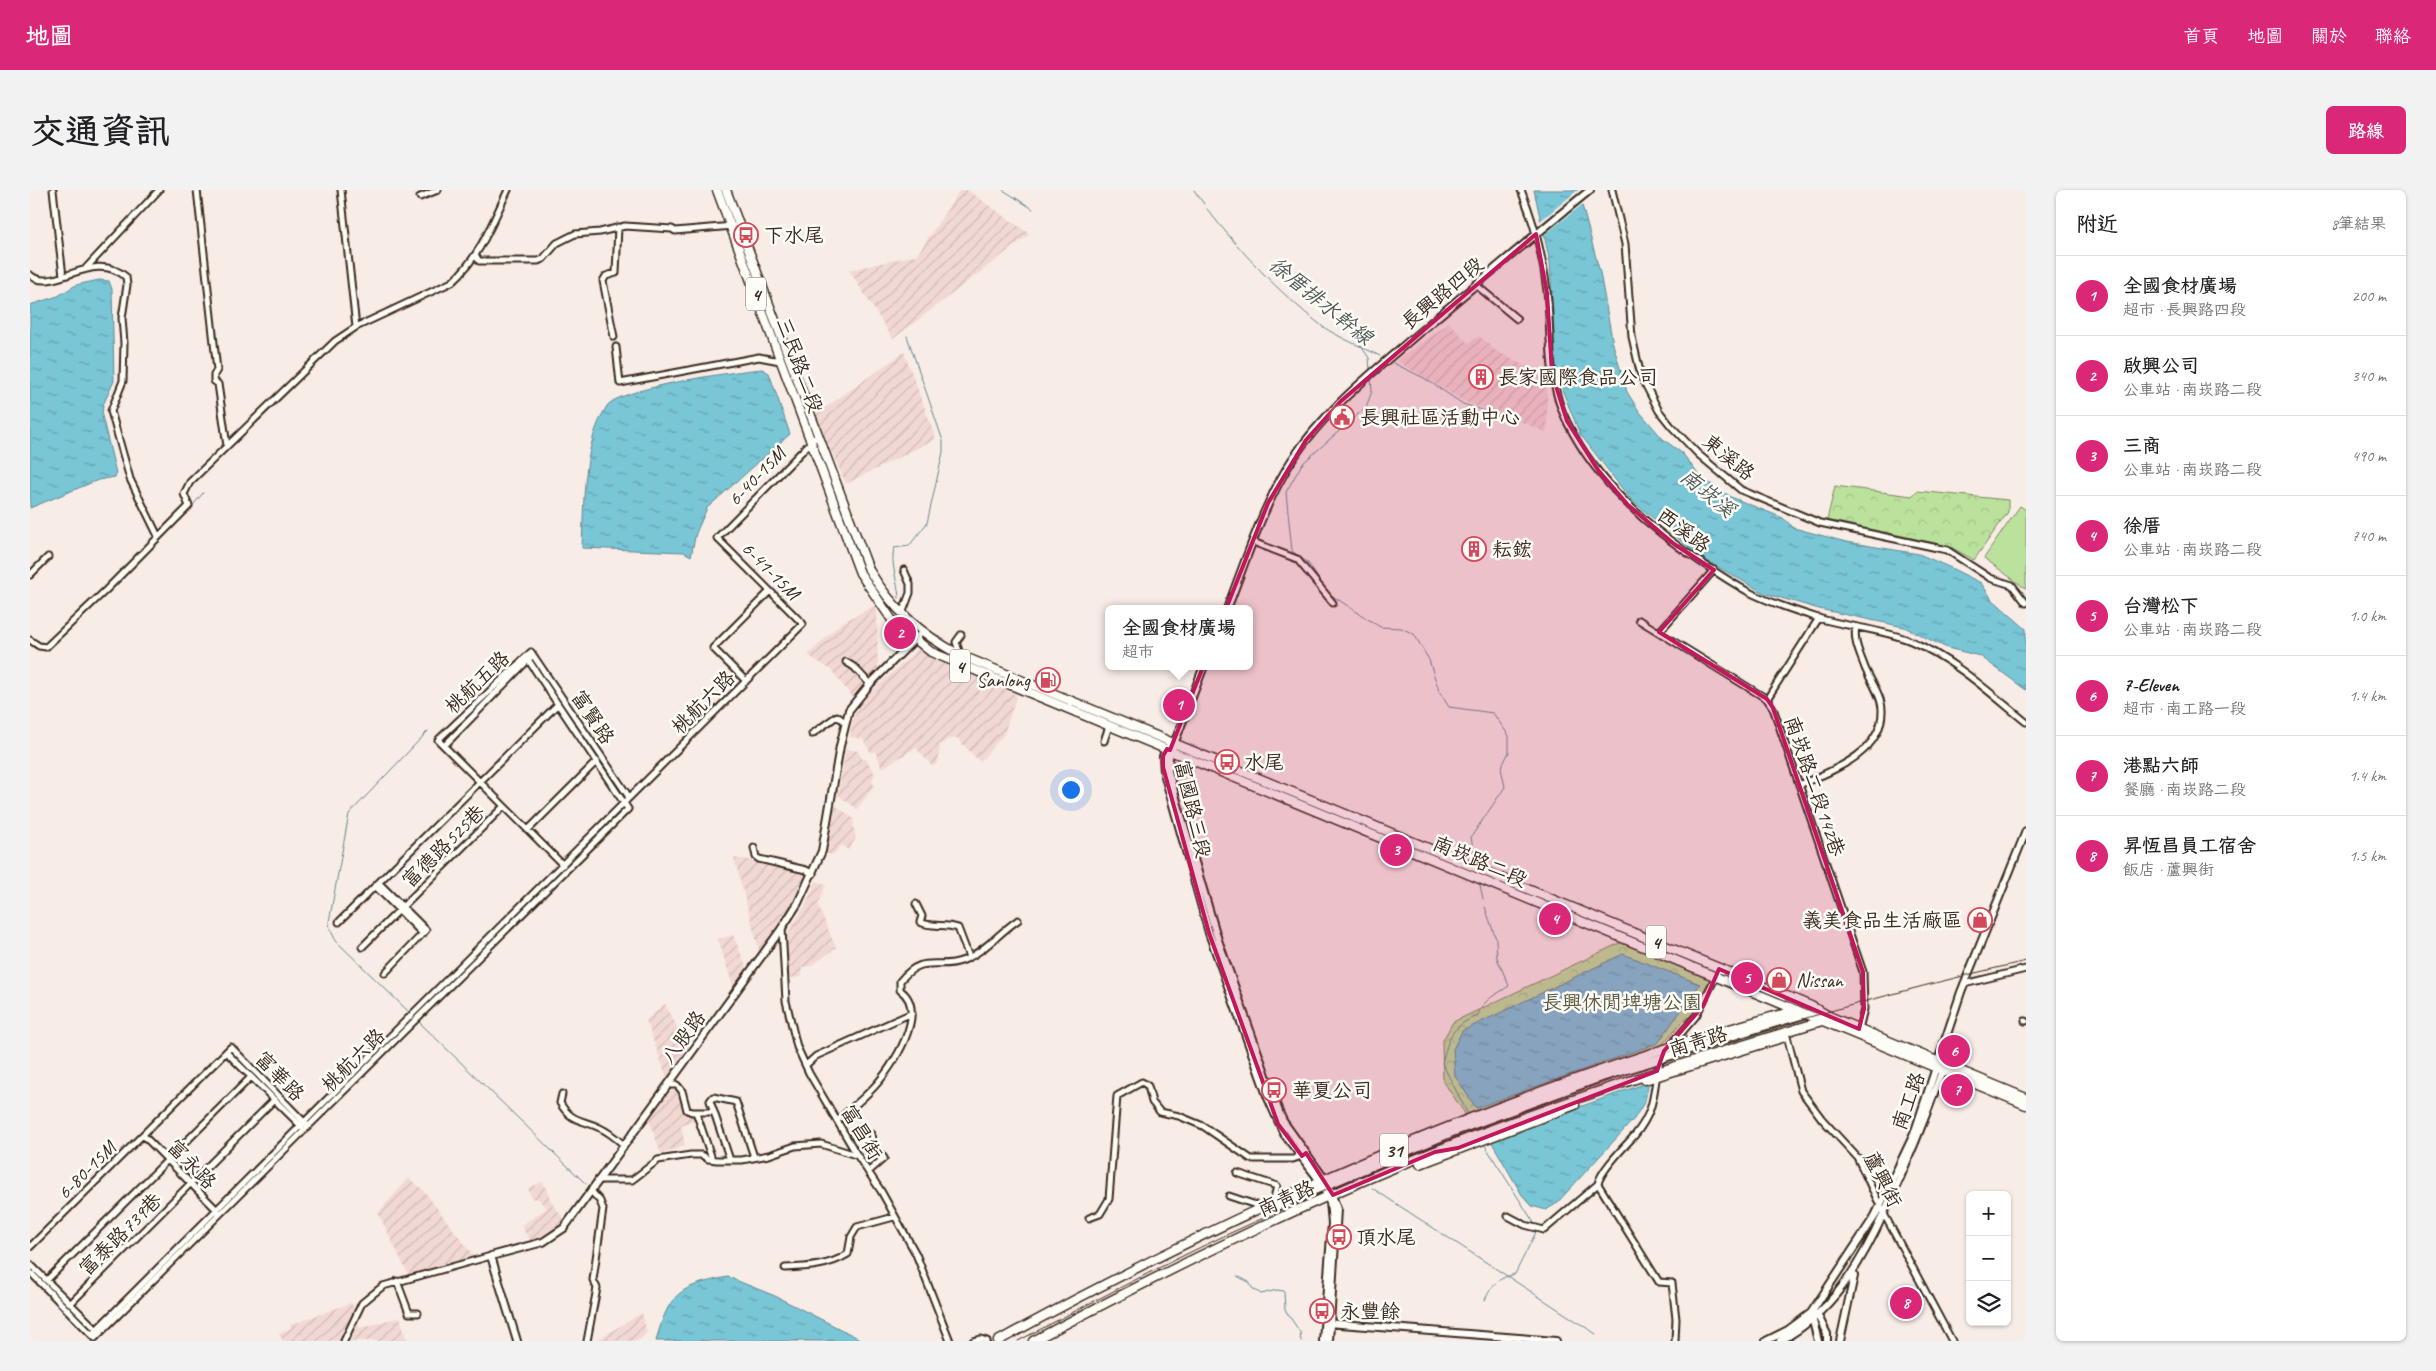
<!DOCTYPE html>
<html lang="zh-TW">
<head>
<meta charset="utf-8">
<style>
	:root { --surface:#fff; --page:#f2f2f2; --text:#202124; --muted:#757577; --line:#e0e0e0; --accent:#db2777 }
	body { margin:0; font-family:Caveat,"LXGW WenKai TC",sans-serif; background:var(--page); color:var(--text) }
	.controls { position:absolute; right:15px; bottom:15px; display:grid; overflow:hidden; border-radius:8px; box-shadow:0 1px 4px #0004 }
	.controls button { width:45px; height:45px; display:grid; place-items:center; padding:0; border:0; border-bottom:1px solid var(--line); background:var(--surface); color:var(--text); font:25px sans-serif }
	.you { position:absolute; left:1040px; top:599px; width:18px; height:18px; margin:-12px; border:4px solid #fff; border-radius:50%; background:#1a73e8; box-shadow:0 0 0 8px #1a73e833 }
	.badge { display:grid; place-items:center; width:32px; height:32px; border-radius:50%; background:var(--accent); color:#fff; font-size:16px; font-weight:700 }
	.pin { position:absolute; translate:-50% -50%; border:2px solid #fff; box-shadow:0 1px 5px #0006 }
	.popup { position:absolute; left:1075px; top:415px; width:148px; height:65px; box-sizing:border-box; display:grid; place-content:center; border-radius:8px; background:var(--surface); filter:drop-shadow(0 1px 4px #0005); font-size:16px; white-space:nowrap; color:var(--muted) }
	.popup b { font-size:19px; color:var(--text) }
	.popup::after { content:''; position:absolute; left:50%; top:100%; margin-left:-10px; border:10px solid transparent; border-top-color:var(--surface) }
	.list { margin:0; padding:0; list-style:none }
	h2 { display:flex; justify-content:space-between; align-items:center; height:65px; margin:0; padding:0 20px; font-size:21px }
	h2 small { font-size:16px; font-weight:400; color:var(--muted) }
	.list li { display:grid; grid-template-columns:32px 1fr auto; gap:15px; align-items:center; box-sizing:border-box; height:80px; padding:0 20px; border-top:1px solid var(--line) }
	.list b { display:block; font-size:19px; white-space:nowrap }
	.list p { margin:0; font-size:16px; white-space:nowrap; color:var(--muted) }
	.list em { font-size:16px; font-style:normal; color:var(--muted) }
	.icon { flex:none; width:28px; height:28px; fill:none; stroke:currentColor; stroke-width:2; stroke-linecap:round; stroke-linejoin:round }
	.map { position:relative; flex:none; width:1996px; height:1151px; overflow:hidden; border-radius:8px }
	header { display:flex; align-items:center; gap:30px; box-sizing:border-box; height:70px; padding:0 25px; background:var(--accent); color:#fff }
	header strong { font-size:24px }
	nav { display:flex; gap:28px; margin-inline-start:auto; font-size:18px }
	.intro { display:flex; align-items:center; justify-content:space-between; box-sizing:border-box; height:120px; padding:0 30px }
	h1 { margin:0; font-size:35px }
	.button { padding:12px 22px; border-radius:8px; background:var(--accent); color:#fff; font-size:18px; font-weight:700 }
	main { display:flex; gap:30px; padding:0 30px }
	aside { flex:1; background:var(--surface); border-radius:8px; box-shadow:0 1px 4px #0004 }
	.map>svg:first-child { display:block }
</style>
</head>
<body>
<header>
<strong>地圖</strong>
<nav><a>首頁</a><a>地圖</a><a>關於</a><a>聯絡</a></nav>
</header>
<div class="intro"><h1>交通資訊</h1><a class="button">路線</a></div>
<main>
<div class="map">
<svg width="1996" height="1151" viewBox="0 0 1996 1151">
	<defs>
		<pattern id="industrial-furrows" width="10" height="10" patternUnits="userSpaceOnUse" patternTransform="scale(1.25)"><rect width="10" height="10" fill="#f2d8d4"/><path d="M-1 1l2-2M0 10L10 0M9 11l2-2" fill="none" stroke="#d0bab6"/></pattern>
		<pattern id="park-crowns" width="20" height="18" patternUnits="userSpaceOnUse" patternTransform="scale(1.25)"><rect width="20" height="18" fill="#bbe29d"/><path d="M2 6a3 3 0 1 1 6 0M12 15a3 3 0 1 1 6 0" fill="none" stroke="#a2c287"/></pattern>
		<pattern id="water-ripples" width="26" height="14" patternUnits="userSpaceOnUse" patternTransform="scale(1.25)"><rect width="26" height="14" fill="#79c6d7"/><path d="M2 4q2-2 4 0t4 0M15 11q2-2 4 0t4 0" fill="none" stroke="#64a1ae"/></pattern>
	</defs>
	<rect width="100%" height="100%" fill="#f8ece7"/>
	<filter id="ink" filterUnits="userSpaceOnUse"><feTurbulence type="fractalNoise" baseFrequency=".02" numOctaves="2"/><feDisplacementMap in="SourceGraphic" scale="10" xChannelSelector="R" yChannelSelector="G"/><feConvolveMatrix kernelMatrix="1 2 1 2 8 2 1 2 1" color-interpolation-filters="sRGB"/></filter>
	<g filter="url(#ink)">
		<path fill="url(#industrial-furrows)" d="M930 0H937L1000 44 863 149 819 80 887 65Z
			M1419 132 1438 153 1449 146 1466 161 1509 183 1517 198V243L1492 232 1435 212 1367 171Z
			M874 162 906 249 816 294 785 225Z
			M844 416 847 420 848 483 824 509 801 480 778 465 811 433Z
			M888 459 907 470 987 505 974 544 950 572 927 548 916 550 910 556 908 573 902 576 886 558 852 578 845 561 841 563 833 549 820 547 822 531 829 517 840 503Z
			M816 559 828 561 832 569H836L845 584 842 590 844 596 827 619 808 605Z
			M805 615 824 629 823 635 826 648 818 660 812 655 802 665 795 663Z
			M704 668 726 671 739 677 764 678 778 683 763 717 730 764Z
			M786 691 796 695 788 715 806 758 781 776 772 777V787L757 788 755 748 775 716Z
			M703 745 718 781 704 799 688 749Z
			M635 814 659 860 637 888 616 830Z
			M645 896 651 898 656 913H660L665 931 651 936 655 956 631 964 619 930Z
			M379 988 394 1001 445 1068 379 1086 348 1023Z
			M513 992 523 1015 536 1031 521 1045 502 1053 491 1036 517 1018 507 1008 502 1009 498 998Z
			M321 1113 326 1121 313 1151H253L249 1144 261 1138 260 1135Z
			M612 1123 617 1143 608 1151H565Z
			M370 1127 377 1151H320L327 1135 330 1138Z"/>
		<path fill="url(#park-crowns)" stroke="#7b865e" d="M1805 296 1882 306 1887 301 1978 310V322L1944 370 1919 356 1797 330Z
			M1594 751 1682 789 1673 816 1649 835 1632 855 1436 925 1413 891 1412 852 1423 832Z"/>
		<path fill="#bbe29d" stroke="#7b865e" d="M1990 316 1996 320V399L1954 368Z"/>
		<path fill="url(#water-ripples)" stroke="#60888d" d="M1504 0H1548L1570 83 1583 154 1597 202 1609 221 1633 249 1653 264 1670 287 1701 307 1753 328 1764 338 1816 352 1889 364 1921 378 1951 393 1962 409 1996 439V500L1950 466 1917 458 1874 437 1789 419 1734 403 1672 368 1601 310 1550 244 1533 202 1526 179 1520 72Z
			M69 90 79 91 82 99 84 191 73 215 72 226 86 283 85 287 68 290 0 318V115L28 106 46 95Z
			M732 179 739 183 760 244 677 318 666 343 661 366 654 362 552 358C554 314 552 255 577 216 589 198 707 181 732 179Z
			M1593 764 1670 794 1628 853 1446 918 1425 886 1423 859 1432 841Z
			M1619 892 1615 911 1604 929 1526 1014 1516 1020 1502 1016 1492 1005 1460 949Z
			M698 1087 745 1106 834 1151H626C639 1102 650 1096 698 1087Z"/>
		<path fill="#f8ece7" d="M1548 0H1550L1553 14 1514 45 1511 40 1509 32Z"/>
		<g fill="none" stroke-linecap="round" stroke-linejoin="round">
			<path stroke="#60888d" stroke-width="1" d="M973 0 1003 19
				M1164 0 1174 14
				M1177 19C1211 62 1248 102 1292 136 1309 148 1331 156 1350 166
				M1331 156 1339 168 1340 181
				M1363 173 1394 188 1433 214 1483 230
				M1341 187 1342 201 1336 217 1272 274 1256 302 1262 361 1278 373 1298 403 1350 437 1371 438 1384 444 1399 470 1409 501 1419 517 1463 523 1479 546V562L1471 578 1475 597 1441 647 1446 674
				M108 371 154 326 173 303
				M869 408C868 391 860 375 864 358L879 356 897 333 913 262V251L877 146
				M0 454 4 458 11 459
				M17 459 57 421
				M1450 695 1453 709
				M380 823 306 751 300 739 299 732 319 624 398 541
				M388 831 556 994
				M1439 926 1412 873C1420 845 1420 838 1448 825 1453 809 1466 805 1479 796L1467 768 1466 749 1455 717
				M1454 954 1504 1033
				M1342 998 1566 1144
				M572 1044 574 1026
				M1207 1086 1219 1092 1222 1098 1231 1104 1247 1100 1254 1101 1255 1120 1270 1142 1271 1151
				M1455 1110C1462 1094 1468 1088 1485 1084L1506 1042
				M917 1133 924 1151
				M554 1151 564 1095"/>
			<path stroke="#d2c5bf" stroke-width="5" stroke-dasharray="5 2.5" stroke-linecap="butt" d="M584 147 586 157"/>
			<defs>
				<path id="minor" d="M23 0 33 86
					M167 0 187 180 184 185V191L188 194 197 256
					M311 0 326 137
					M1491 0C1504 32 1513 67 1517 101 1522 145 1516 190 1537 232 1567 293 1619 338 1675 375 1691 385 1706 396 1723 404 1744 414 1766 421 1788 428 1818 437 1852 439 1881 451 1925 470 1960 503 1996 532
					M1582 0 1595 54 1602 147 1611 186 1629 221 1641 236 1668 264 1711 300 1790 333 1917 360 1960 388 1982 395 1996 413
					M390 7 408 0
					M446 66 449 71H508L513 69 527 53 545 44 570 42 595 36 642 39 645 41 703 36
					M56 78 129 0
					M0 85C23 105 63 58 96 87L97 95 92 128 94 153 93 191 81 221 100 289 128 346
					M1446 95 1487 129
					M584 147 573 91 576 86 586 83 588 37
					M586 157 590 193 729 167 750 171
					M1223 352 1267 369 1303 413
					M0 385 18 367
					M872 424 880 403V394L874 380
					M1609 430 1737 509 1743 518 1833 782 1834 819 1829 839
					M1629 442 1684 380
					M0 450 9 456 16 457 76 400 159 316 154 304 160 292 305 151 326 137 422 92C450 67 462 33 478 0
					M501 462 408 550 533 675
					M501 462 599 607
					M930 464 926 452 931 445
					M816 472 824 477 840 494
					M716 491 683 458 740 401
					M1737 509 1789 428
					M782 544 807 526 815 532
					M1074 551 1079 536
					M414 556 500 468
					M1769 595C1802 581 1853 563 1852 520 1852 506 1840 490 1835 478 1830 464 1823 451 1826 437
					M498 640 567 571
					M724 658 726 667 729 669 776 680 783 684
					M349 693 396 740 355 783
					M345 696 393 744
					M886 714 892 726 890 732C901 738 915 733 928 738L939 767
					M309 732 528 514
					M752 738 756 811 767 857 779 883 827 965 851 1001 886 1064 920 1151
					M332 757 474 616
					M1934 794 1996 779
					M1995 831H1996
					M1757 846 1771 901 1792 929 1827 967 1854 1024 1922 1151
					M1640 856 1666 826 1687 784
					M196 862 272 937
					M1631 868C1621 900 1629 915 1605 945 1595 956 1570 981 1568 994L1629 1092 1642 1093 1646 1129 1645 1151
					M776 875 786 866 882 823
					M638 895H647L652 901 657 920 662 922H684L680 911 683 907 706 912 724 967
					M532 904 530 913C542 933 552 929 570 938 579 942 587 949 594 955
					M666 922 682 969
					M684 922 700 970
					M807 931C819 920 833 909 844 897 862 878 900 821 870 800V791C894 762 907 781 934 770 955 761 970 742 988 730
					M113 945 188 1021
					M838 982 854 968 843 954 841 944
					M1207 983 1247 996 1243 1012
					M568 990H602L628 970 661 965H672L678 969 687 970H712L739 965 765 956 791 954 826 965
					M1199 1006 1232 1017
					M1478 1026 1495 1035 1514 1040 1568 994
					M1059 1028 1070 1024 1079 1009 1087 906 1112 892 1118 896 1122 912 1130 922 1149 926 1173 936 1221 969H1263L1274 965
					M0 1057 201 857 276 934
					M0 1074 68 1141
					M755 1078C778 1077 799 1076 818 1064L821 1047 827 1037 864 1027
					M0 1082 65 1148 598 619 499 471
					M17 1090 221 887
					M367 1091 379 1123H388
					M40 1114 244 910
					M62 1144 773 434 687 348 788 245
					M314 1151 332 1113 353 1096 461 1066
					M557 1151 567 1098 563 1090 573 1019 570 1011 561 1001
					M943 1151 951 1149 957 1151"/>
				<path id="tertiary" d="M1197 419C1217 368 1233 315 1262 270 1294 221 1341 184 1385 146 1443 97 1501 48 1560 0
					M1174 476 1139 567 1138 581 1188 750 1249 922 1253 931 1298 994 1307 1019 1299 1151
					M1139 556 1133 566 1134 583 1179 743 1238 908 1254 944 1290 991 1300 1012 1302 1033 1293 1151
					M1298 1133 1526 1151
					M487 1151 461 1066 513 1052 534 1038 752 738 768 713 792 661 810 556 819 520 840 494 892 442
					M1736 1151 1758 1140 1781 1123 1845 1026 1884 944 1931 802 1996 641
					M1750 1151C1802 1123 1830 1075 1854 1023 1876 976 1895 930 1912 881L1910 876
					M1788 1151 1781 1123 1788 1126 1797 1144V1151
					M1810 1151 1824 1086"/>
				<path id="primary" d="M687 0 830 383 862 430 901 462 1996 915
					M696 0 839 380C862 418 890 444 930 465L1781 816 1801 827 1996 908
					M1615 890 1752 848
					M1390 974 1545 915
					M1244 1017 1422 942 1568 888 1775 824
					M968 1151C1218 1014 1491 894 1767 820
					M1003 1151C1141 1078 1281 1009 1426 953 1546 906 1669 868 1792 831"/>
			</defs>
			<use href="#minor" stroke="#3b2a1e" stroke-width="9"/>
			<use href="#tertiary" stroke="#3b2a1e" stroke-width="10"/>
			<use href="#primary" stroke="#3b2a1e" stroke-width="11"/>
			<use href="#minor" stroke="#fdfcf7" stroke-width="5"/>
			<use href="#tertiary" stroke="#fdfcf7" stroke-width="6"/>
			<use href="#primary" stroke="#fdfcf7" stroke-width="8"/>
			<path stroke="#3b2a1e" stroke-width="1" d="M988 1151C1057 1115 1126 1078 1196 1045 1453 926 1721 834 1996 771"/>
		</g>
	</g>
	<path fill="#c2185b" fill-opacity="0.2" stroke="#c2185b" stroke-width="4" stroke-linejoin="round" d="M1506 44 1517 103 1522 183 1537 231 1568 280 1598 315 1644 354 1684 380 1629 442 1737 509 1743 518 1833 782 1834 819 1829 839 1689 779 1673 816 1634 861 1627 881 1428 958 1405 962 1303 1005 1276 963 1272 966 1248 934 1179 743 1133 577V566L1137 559 1140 560 1238 313 1276 250 1311 211Z"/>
	<defs>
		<symbol id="bus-ring" viewBox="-11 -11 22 22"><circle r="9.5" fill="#fdfcf7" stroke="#d1495b" stroke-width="1.5"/><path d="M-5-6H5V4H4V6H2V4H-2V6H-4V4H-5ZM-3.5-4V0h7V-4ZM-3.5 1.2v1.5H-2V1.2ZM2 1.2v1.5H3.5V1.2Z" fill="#d1495b"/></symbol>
		<symbol id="building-ring" viewBox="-11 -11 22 22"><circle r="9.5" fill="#fdfcf7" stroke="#d1495b" stroke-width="1.5"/><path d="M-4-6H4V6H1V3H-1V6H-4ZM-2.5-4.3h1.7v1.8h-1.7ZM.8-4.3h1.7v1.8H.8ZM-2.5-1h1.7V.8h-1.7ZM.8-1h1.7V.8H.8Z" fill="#d1495b"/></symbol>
		<symbol id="civic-ring" viewBox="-11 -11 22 22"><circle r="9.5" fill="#fdfcf7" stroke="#d1495b" stroke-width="1.5"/><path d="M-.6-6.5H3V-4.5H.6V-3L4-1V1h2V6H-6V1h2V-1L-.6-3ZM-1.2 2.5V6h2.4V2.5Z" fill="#d1495b"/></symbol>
		<symbol id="fuel-ring" viewBox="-11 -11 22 22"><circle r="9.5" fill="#fdfcf7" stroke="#d1495b" stroke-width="1.5"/><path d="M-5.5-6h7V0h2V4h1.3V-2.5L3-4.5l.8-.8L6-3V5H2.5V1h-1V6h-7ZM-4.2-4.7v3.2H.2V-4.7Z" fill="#d1495b"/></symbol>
		<symbol id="shop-ring" viewBox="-11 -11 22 22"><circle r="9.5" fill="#fdfcf7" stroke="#d1495b" stroke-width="1.5"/><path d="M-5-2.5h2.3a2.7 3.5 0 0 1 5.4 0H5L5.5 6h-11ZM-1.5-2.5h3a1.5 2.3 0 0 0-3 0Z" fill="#d1495b"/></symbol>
	</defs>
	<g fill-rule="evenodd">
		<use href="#bus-ring" x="702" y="31" width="28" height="28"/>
		<use href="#building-ring" x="1437" y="173" width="28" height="28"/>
		<use href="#civic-ring" x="1298" y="213" width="28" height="28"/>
		<use href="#building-ring" x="1430" y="345" width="28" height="28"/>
		<use href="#fuel-ring" x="1004" y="476" width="28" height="28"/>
		<use href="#bus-ring" x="1183" y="558" width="28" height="28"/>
		<use href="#shop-ring" x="1936" y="716" width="28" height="28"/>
		<use href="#shop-ring" x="1735" y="776" width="28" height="28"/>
		<use href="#bus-ring" x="1230" y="886" width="28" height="28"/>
		<use href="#bus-ring" x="1295" y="1033" width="28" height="28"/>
		<use href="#bus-ring" x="1278" y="1107" width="28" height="28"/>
	</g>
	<g text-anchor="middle" stroke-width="5" stroke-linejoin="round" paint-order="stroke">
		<g fill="#fdfcf7" stroke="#75695f" stroke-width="1">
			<rect x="716" y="87.5" width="20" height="33" rx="4"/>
			<rect x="920" y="459.5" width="20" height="33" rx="4"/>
			<rect x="1616" y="735.5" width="20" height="33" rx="4"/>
			<rect x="1350" y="943.5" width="28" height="33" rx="4"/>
		</g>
		<g font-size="19" font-weight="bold" fill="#3b2a1e">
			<text x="726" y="111">4</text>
			<text x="930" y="483">4</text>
			<text x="1626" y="759">4</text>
			<text x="1364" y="967">31</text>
		</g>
		<g font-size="20" fill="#3b2a1e" stroke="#fdfcf7" text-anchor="start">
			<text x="734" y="52">下水尾</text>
			<text x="1468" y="194">長家國際食品公司</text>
			<text x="1330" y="234">長興社區活動中心</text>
			<text x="1462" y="366">耘鋐</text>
			<text x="1000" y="497" text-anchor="end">Sanlong</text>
			<text x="1214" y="579">水尾</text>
			<text x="1932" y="737" text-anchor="end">義美食品生活廠區</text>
			<text x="1766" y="797">Nissan</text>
			<text x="1262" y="907">華夏公司</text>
			<text x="1326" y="1054">頂水尾</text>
			<text x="1310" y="1128">永豐餘</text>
		</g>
		<g font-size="20" fill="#3b2a1e" stroke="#fdfcf7">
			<text transform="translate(1412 103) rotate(-40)" y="7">長興路四段</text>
			<text transform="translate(770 175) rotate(70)" y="7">三民路二段</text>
			<text transform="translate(1699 267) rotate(39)" y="7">東溪路</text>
			<text transform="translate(726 286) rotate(-46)" y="7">6-40-15M</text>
			<text transform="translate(1654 340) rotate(37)" y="7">西溪路</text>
			<text transform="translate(741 380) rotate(45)" y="7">6-41-15M</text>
			<text transform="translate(447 492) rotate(-44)" y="7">桃航五路</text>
			<text transform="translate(673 512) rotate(-45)" y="7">桃航六路</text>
			<text transform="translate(563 527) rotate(56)" y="7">富賢路</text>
			<text transform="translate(1785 596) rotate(71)" y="7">南崁路二段142巷</text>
			<text transform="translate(1163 619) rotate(77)" y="7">富國路三段</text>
			<text transform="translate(413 656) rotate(-45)" y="7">富德路525巷</text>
			<text transform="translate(1450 671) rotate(23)" y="7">南崁路二段</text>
			<text transform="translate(653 847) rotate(-54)" y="7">八股路</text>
			<text transform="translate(1668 851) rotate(-17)" y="7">南青路</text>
			<text transform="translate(323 870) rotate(-45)" y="7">桃航六路</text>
			<text transform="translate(250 886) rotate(46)" y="7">富華路</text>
			<text transform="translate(1878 911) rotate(-70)" y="7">南工路</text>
			<text transform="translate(832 942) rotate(59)" y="7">富昌街</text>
			<text transform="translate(162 974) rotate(46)" y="7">富永路</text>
			<text transform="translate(56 980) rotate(-45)" y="7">6-80-15M</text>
			<text transform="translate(1853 989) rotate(63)" y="7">蘆興街</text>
			<text transform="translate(1256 1008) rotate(-24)" y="7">南青路</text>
			<text transform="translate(90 1044) rotate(-45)" y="7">富泰路739巷</text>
		</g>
		<g font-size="20" fill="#5b583e" stroke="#fdfcf7">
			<text x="1592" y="819">長興休閒埤塘公園</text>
		</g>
		<g font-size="21" font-style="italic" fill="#4e5956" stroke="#fdfcf7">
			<text transform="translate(1291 111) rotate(39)" y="7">徐厝排水幹線</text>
			<text transform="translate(1678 303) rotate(39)" y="7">南崁溪</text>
		</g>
	</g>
</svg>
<div class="controls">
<button>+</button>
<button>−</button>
<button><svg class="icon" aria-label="layers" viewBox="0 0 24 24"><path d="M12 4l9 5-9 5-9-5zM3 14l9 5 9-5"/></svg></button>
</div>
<div class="you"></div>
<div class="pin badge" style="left:1149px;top:515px">1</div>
<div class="popup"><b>全國食材廣場</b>超市</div>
<div class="pin badge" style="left:870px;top:443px">2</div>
<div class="pin badge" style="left:1366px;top:660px">3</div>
<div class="pin badge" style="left:1525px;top:729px">4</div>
<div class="pin badge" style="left:1717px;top:788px">5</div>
<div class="pin badge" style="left:1924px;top:861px">6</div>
<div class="pin badge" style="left:1927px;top:900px">7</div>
<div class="pin badge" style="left:1876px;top:1113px">8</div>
</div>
<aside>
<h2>附近<small>8筆結果</small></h2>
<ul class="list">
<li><span class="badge">1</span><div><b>全國食材廣場</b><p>超市 · 長興路四段</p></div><em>200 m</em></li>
<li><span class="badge">2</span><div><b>啟興公司</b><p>公車站 · 南崁路二段</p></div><em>340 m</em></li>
<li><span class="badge">3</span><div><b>三商</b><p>公車站 · 南崁路二段</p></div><em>490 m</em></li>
<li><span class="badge">4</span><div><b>徐厝</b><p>公車站 · 南崁路二段</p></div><em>740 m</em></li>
<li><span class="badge">5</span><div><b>台灣松下</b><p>公車站 · 南崁路二段</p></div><em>1.0 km</em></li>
<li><span class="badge">6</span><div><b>7-Eleven</b><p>超市 · 南工路一段</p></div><em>1.4 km</em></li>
<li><span class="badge">7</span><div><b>港點六師</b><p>餐廳 · 南崁路二段</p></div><em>1.4 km</em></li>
<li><span class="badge">8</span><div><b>昇恆昌員工宿舍</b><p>飯店 · 蘆興街</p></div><em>1.5 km</em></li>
</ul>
</aside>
</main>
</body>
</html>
